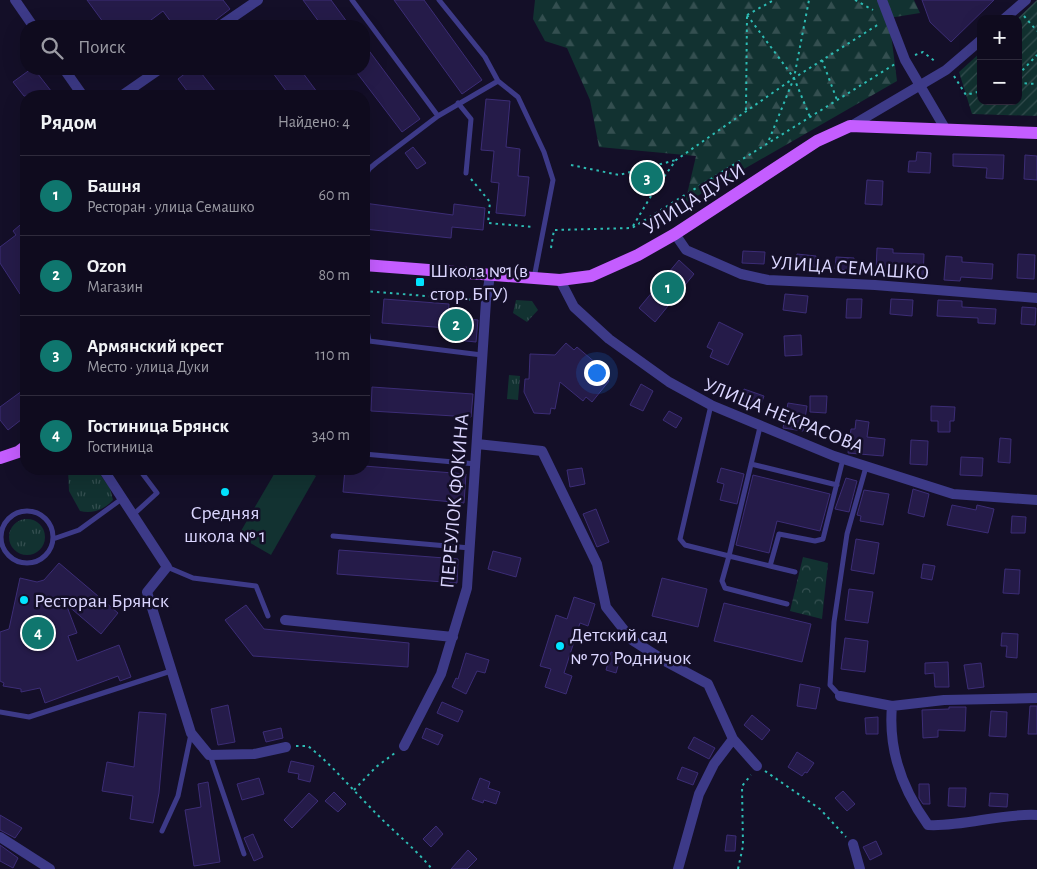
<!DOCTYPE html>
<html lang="ru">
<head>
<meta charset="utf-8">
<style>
	:root { --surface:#0f0b1e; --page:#1d192b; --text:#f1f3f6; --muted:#9b9ba4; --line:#2f2b3c; --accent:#0f766e }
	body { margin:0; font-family:"Alegreya Sans",sans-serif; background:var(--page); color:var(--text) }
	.controls { position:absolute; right:15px; top:15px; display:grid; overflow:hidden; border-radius:10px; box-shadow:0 5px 20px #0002 }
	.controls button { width:45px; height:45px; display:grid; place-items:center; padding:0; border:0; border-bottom:1px solid var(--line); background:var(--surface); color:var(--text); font:25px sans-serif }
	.you { position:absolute; left:596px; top:372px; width:18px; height:18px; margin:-12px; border:4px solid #fff; border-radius:50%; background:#1a73e8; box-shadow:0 0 0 8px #1a73e833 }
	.badge { display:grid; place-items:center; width:32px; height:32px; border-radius:50%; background:var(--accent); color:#fff; font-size:16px; font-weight:700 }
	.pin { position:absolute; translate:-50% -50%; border:2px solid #fff; box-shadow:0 1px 5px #0006 }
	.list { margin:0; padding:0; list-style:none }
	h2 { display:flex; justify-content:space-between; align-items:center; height:65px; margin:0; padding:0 20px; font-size:21px }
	h2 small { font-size:16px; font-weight:400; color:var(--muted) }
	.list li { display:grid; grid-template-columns:32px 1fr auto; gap:15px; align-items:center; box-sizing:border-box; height:80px; padding:0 20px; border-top:1px solid var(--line) }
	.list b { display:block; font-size:19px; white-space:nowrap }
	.list p { margin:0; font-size:16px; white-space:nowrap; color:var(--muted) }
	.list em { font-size:16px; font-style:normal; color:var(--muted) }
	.icon { flex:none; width:28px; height:28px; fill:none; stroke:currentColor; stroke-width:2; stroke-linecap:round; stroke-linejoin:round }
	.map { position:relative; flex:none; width:1037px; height:869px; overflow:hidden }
	.search { position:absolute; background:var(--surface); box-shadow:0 5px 20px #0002; left:20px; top:20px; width:350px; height:55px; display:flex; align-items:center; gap:12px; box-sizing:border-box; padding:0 18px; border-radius:20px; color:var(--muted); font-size:19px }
	.panel { position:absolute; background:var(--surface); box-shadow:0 5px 20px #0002; left:20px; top:90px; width:350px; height:385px; border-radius:20px }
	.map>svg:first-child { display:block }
</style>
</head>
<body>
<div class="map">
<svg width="1037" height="869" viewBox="0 0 1037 869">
	<defs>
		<pattern id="grass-tufts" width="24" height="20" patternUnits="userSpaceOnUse" patternTransform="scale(1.25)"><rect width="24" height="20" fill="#123231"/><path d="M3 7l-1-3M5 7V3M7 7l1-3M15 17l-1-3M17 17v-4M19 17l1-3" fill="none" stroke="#344f50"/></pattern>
		<pattern id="forest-firs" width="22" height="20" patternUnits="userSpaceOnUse" patternTransform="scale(1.25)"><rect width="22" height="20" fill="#123231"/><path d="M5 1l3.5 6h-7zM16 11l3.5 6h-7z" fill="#344f50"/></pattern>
		<pattern id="park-crowns" width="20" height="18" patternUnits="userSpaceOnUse" patternTransform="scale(1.25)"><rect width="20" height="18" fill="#123231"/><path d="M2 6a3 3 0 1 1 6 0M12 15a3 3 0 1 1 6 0" fill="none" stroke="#344f50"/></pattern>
		<pattern id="garden-furrows" width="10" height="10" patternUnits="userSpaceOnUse" patternTransform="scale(1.25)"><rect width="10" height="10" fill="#123231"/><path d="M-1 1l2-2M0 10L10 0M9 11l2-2" fill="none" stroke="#344f50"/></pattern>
	</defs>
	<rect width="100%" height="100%" fill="#140f28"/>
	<path fill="url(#grass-tufts)" d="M516 300 532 301 538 310 527 322 513 313Z
		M509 375 520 376 518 400 507 399Z
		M68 469H96L110 488 113 500C104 510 92 514 80 511L69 491Z
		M9 537a18 18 0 1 1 36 0a18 18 0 1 1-36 0Z"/>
	<path fill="url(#forest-firs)" d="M535 0H914L920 13 889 18 897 81 685 203 696 156 599 147 590 100 567 48 545 41 533 19Z"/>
	<path fill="url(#park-crowns)" d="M803 557 828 563 822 619 790 611Z"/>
	<path fill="url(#garden-furrows)" d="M1037 0V116L972 114 959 72 981 52V101H1018L1017 19Z"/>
	<path fill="#123231" d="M277 469H303L316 476 271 555 238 536Z"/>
	<path fill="#251b49" stroke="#3c2d76" d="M87 0H223L230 9 208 26H174L163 11 143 26H106Z
		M303 0H331L350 26H322Z
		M394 0H424L482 80 462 94Z
		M922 0H994L951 42 930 22Z
		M364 44 420 119 402 132 354 69H364Z
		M31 69H34L55 96H24L13 82Z
		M191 69H198L219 96H191L178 79Z
		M270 69H300L320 96H290Z
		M486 99 510 101 506 147 520 149 518 176 529 177 525 216 496 213 499 183 491 182 494 151 481 150Z
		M413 147 426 163 417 169 405 153Z
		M917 152 931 153 930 173 908 172 909 161H916Z
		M953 154 1004 155 1003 179 986 178 987 168 953 166Z
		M1025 155 1037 156V180L1024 179Z
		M867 180 883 181 882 205 865 204Z
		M364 203 453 215 454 204 485 208 483 230 452 227 451 238 364 229Z
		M26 220V264L21 268 26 275V289L20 294 0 263V247L16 235 13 231Z
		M877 248 893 249V253L924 254 923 279 906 278 907 274 876 272Z
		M743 251 765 252 764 264 742 263Z
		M797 254 816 256 815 267 796 266Z
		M1018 254 1035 255 1034 279 1017 278Z
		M946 256 962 257V262L993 264 992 279 961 277 960 281 944 280Z
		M836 257 854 258 853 270 835 269Z
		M679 260 694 274 655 322 639 308Z
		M785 294 808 296 806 313 783 310Z
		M384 299 449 304 448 317 478 320 476 342 446 339 447 328 382 323Z
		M847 299H862L861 318H846Z
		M891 299 913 300 912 316 890 314Z
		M938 300 962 301V307L996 309 995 324 978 323V318L937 316Z
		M1022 307 1036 308 1035 325 1021 324Z
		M719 322 743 334 728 365 710 357 713 350 707 347Z
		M801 335 802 355 785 356 784 336Z
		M566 343 574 350 577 347 597 364 594 368 609 381 592 402 586 397 583 401 560 382 555 409 551 408 550 414 534 413 524 392 525 379H529L530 354 555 355Z
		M641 384 653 391 643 411 630 405Z
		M372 387 473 394 471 417 371 411Z
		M26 388V416L8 430 0 420V407Z
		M744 389 764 396 760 407 741 401Z
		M810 396H827L826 413 810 412Z
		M788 403 807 406 803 431 783 428Z
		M931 406 955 407 954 421H950V432H938V421H931Z
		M669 411 682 418 676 428 663 420Z
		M856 420 869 422 867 437 885 439 883 456 848 453 851 429H855Z
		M1000 438 1011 439 1010 463 998 462Z
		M911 440 928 441 927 465 910 464Z
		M961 457 983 458 982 476 960 475Z
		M364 466 466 474 464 503 343 492 345 469H364Z
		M582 468 585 484 570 487 567 470Z
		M721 468 744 474 737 504 720 500 724 484 717 482Z
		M753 475 830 494 820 531 777 521 769 553 736 545Z
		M846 478 857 481 849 512 835 509Z
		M913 489 929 494 924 517 908 513Z
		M864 490 889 494 883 525 860 521 861 516 857 515Z
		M952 505 976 510 977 505 994 509 988 533 947 525Z
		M596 509 609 542 597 547 583 514Z
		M1012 516 1026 517 1025 533H1011Z
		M856 539 879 543 874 574 851 570Z
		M339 550 458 559 457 583 337 574Z
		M493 551 521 558 516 577 488 569Z
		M59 563 118 613 101 634 66 604 77 633 68 636 77 661 119 645 131 677 120 681 118 676 45 703 40 688 21 692V689L3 686 4 683 0 681V632L9 629 20 578 37 582 44 580Z
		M923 564 935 566 932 580 921 578Z
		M1005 569 1020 570 1019 594 1003 593Z
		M662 578 707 589 698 627 652 616Z
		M849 589 873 592 868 623 845 620Z
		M574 597 595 604 588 626 580 623 564 673 572 676 566 694 545 687 551 669 540 666 556 615 567 619Z
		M724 603 811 624 802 662 714 641Z
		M246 605 264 629 409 643 408 667 253 656 225 620Z
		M1002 633 1018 634 1017 658 1006 657 1007 646H1001Z
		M845 638 868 641 865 672 841 669Z
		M611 652 621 655 616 673 606 670Z
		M466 653 489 660 485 673 477 671 466 694 452 687 456 678 458 679Z
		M948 662 949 687H935L934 673 925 674V663Z
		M981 663 984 687 968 689 964 665Z
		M800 684 820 688 816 709 797 706Z
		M442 702 463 711 458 722 437 713Z
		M228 705 235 742 218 745 211 709Z
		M1030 706H1037V734H1028Z
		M949 707H966L965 731 938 730V737L923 738 922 710 949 709Z
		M991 711 1007 712 1006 737 989 736Z
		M139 712 166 714 159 793 153 823 130 819 133 796 102 791 107 762 134 767Z
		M752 715 770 730 762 740 744 725Z
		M878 717V734H866L865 718Z
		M281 728 283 738 266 742 263 732Z
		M426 728 443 735 438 745 422 738Z
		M694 737 715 748 709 759 688 748Z
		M797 752 814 763 807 773 805 772 802 776 788 767Z
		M291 761 314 766 310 782 298 779 299 774 288 772Z
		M682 767 698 773 693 785 677 779Z
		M259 778 264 794 242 800 237 784Z
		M480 778 490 782 488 788 500 792 496 804 484 800 483 803 472 799Z
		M208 782 220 862 194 866 185 810 201 807 198 784Z
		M919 784H929L930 804H923L919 798Z
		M949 788H966L965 807 948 806Z
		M843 791 855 804 847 811 835 798Z
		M334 792 346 804 338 812 325 801Z
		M309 793 318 801 292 828 284 820Z
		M990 793 1008 794 1007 807 989 806Z
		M0 815 22 828 15 838 0 830Z
		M436 826 443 834 431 847 423 839Z
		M253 834 263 857 254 861 244 838Z
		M727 835 736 836 735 851H725Z
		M876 841 882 854 870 860 863 847Z
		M0 845 18 858 13 868 0 861Z
		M468 850 477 859 467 869H451Z"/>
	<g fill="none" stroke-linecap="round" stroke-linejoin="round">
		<path stroke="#2dbcb4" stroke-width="2" stroke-dasharray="2.5 4" stroke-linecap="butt" d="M855 0 873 10
			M747 15 794 78 810 117
			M747 15 774 0
			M1024 16 1037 31
			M915 55 923 52 936 62
			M822 60 837 100
			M1018 75 1037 55
			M954 76 966 95 981 91
			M1018 83 1037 84
			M746 110 747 15
			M769 140 794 78 809 0
			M571 165 619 175 676 160
			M471 179 490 202 488 223 534 227
			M633 226 654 191 676 160 794 78 879 24
			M555 230 632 228 895 64
			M551 248 554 230
			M364 291 476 300
			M296 746H308C331 764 348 785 369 806 389 828 413 846 432 869
			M765 771 820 809 846 837
			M354 790 376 767 395 753
			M738 869 743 846 742 786 751 775"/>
		<path stroke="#3d3a88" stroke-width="5" d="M352 0 438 116
			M439 0 485 57 498 81
			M458 103 471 119 466 173
			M364 180 369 169 376 163 438 116 498 81 518 97 544 152 553 180 534 278
			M364 314 369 341 482 355
			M711 405 680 539 685 545 729 556 722 581 725 588 787 604
			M760 427 729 556 770 566 779 534 815 541 823 539 843 459
			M364 454 476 464
			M751 464 837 485
			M1 537a26 26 0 1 1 52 0a26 26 0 1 1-52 0Z
			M134 514 157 493 139 469
			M333 536 470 548
			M53 539 79 530 123 498
			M770 566 795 572
			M167 567 193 578 256 586 268 616
			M840 696 830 685 834 622 847 534 866 467
			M0 712 29 717 171 671
			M210 755 244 854
			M162 831 178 796 191 734"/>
		<path stroke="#3d3a88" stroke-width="10" d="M15 0 33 26
			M882 0 905 60 946 130
			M1004 19 1026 0
			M220 26 258 0
			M64 69 83 96
			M121 96 160 69
			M851 126 946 70 981 40
			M675 234 686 250 741 274 768 280 875 285 1037 298
			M560 280 574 307 609 339 669 382 711 405 834 456 953 494 1037 500
			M477 444 542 451 597 564 606 607 632 640 665 661 708 684 733 739 757 766
			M103 469 167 567 147 592 191 733 209 755 254 754 286 747
			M285 620 453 637
			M840 696 892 706 944 700 1037 698
			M892 706C888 750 902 789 928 825 964 827 1000 813 1037 815
			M404 746 441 674 467 588 486 301 490 276
			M0 837 50 869
			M853 844 860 869
			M678 869 699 794 714 764 733 739"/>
		<path stroke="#c45dff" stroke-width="12" d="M364 265 560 280 591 276 638 255 675 234 817 141 850 126 1037 133
			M0 458 18 452 26 446"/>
	</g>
	<g fill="#02e4ff" stroke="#140f28" stroke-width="2">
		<rect x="415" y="277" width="10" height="10" rx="2.5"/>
		<circle cx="225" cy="492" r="5"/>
		<circle cx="24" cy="600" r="5"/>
		<circle cx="560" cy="646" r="5"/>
	</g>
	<g text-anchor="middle" stroke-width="5" stroke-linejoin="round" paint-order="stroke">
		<g font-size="20" fill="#dbd6ff" stroke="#140f28">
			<text transform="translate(694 198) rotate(-32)" y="7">УЛИЦА ДУКИ</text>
			<text transform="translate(850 267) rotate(4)" y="7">УЛИЦА СЕМАШКО</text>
			<text transform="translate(784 415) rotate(22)" y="7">УЛИЦА НЕКРАСОВА</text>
			<text transform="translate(454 501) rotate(-85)" y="7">ПЕРЕУЛОК ФОКИНА</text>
		</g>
		<g font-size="20" fill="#dbd6ff" stroke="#140f28" text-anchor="start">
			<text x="430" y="277">Школа №1(в<tspan x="430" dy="23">стор. БГУ)</tspan></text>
			<text x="225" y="519" text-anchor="middle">Средняя<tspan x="225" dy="23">школа № 1</tspan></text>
			<text x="34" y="607">Ресторан Брянск</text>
			<text x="570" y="641">Детский сад<tspan x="570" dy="23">№ 70 Родничок</tspan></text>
		</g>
	</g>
</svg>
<div class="controls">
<button>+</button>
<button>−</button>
</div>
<div class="you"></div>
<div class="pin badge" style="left:668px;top:288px">1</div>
<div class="pin badge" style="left:456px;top:325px">2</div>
<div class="pin badge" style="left:647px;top:178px">3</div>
<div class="pin badge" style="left:38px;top:633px">4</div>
<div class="search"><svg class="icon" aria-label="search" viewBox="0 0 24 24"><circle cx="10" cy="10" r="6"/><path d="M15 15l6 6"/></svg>Поиск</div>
<section class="panel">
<h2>Рядом<small>Найдено: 4</small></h2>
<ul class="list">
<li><span class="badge">1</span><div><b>Башня</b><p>Ресторан · улица Семашко</p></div><em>60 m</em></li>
<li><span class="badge">2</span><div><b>Ozon</b><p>Магазин</p></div><em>80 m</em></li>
<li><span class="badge">3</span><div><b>Армянский крест</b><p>Место · улица Дуки</p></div><em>110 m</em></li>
<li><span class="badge">4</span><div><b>Гостиница Брянск</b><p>Гостиница</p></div><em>340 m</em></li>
</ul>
</section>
</div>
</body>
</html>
